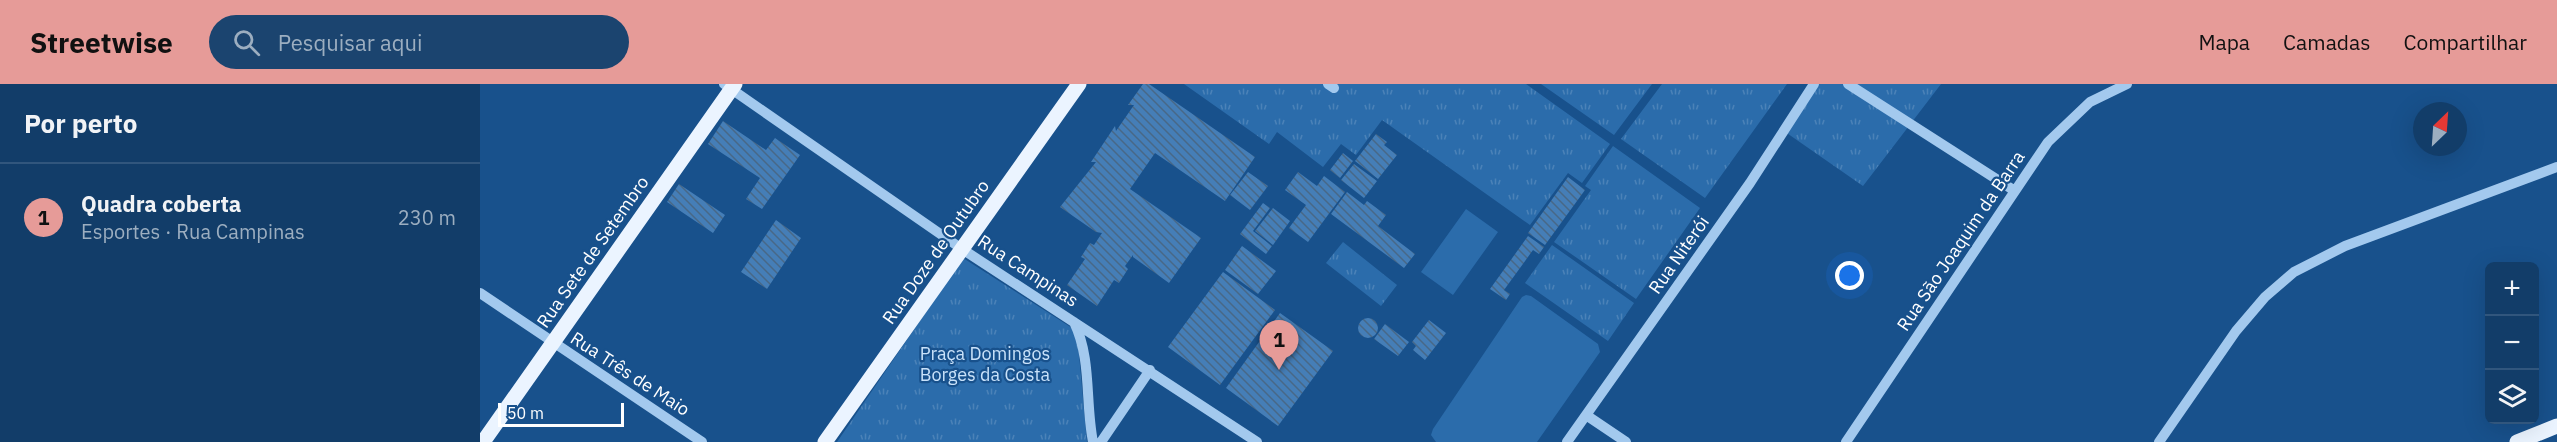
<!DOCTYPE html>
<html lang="pt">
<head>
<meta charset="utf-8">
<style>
	:root { --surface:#123d69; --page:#1b446f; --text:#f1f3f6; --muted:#9caec0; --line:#31567d; --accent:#e69b98 }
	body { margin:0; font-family:"IBM Plex Sans",sans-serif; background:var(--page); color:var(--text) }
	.controls { position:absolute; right:18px; bottom:18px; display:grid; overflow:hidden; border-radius:9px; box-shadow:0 6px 24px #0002 }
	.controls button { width:54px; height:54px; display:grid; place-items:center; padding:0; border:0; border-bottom:2px solid var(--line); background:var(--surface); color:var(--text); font:30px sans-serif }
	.compass { position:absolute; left:1933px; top:18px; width:54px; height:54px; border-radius:50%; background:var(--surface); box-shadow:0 6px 24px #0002; rotate:25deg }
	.scale { position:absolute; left:18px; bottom:15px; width:126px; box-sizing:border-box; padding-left:6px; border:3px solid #fff; border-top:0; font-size:16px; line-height:21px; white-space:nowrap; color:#fff; -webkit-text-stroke:4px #18518c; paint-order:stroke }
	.you { position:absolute; left:1370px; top:192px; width:21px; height:21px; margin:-15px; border:4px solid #fff; border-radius:50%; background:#1a73e8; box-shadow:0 0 0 9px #1a73e833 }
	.badge { display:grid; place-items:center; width:39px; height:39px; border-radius:50%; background:var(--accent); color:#111; font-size:20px; font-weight:700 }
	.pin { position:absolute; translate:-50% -50px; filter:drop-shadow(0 2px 3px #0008) }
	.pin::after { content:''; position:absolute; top:32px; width:21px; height:18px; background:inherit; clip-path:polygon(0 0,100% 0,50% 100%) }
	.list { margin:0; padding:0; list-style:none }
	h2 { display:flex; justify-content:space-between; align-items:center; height:78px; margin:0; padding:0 24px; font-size:26px }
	h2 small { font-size:20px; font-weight:400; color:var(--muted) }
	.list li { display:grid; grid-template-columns:39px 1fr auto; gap:18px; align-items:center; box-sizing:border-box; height:108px; padding:0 24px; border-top:2px solid var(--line) }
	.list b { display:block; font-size:22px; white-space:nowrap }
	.list p { margin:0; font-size:20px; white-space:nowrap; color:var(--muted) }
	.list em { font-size:20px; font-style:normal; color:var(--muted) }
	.icon { flex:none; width:33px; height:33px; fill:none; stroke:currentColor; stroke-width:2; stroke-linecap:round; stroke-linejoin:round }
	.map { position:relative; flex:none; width:2077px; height:358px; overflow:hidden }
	header { display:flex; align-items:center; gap:36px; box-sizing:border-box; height:84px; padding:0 30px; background:var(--accent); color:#111 }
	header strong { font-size:28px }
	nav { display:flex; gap:33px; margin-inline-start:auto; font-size:21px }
	.search { width:420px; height:54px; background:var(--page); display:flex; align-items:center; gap:15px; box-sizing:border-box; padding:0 21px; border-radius:33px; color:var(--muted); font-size:22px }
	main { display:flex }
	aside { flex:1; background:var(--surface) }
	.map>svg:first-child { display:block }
</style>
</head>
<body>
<header>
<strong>Streetwise</strong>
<div class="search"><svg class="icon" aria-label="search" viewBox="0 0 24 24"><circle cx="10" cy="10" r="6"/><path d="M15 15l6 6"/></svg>Pesquisar aqui</div>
<nav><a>Mapa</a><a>Camadas</a><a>Compartilhar</a></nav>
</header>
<main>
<aside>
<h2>Por perto<small></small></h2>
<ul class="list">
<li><span class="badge">1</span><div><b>Quadra coberta</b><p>Esportes · Rua Campinas</p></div><em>230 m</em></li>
</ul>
</aside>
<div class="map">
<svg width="2077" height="358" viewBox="0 0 2077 358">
	<defs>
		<pattern id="grass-tufts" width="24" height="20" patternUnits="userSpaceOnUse" patternTransform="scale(1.5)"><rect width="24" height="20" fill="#2b6cab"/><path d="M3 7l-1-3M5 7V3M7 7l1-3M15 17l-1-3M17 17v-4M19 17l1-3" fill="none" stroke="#4b82b8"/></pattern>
		<pattern id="building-back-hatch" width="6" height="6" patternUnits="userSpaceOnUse" patternTransform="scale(1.5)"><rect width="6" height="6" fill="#457eb7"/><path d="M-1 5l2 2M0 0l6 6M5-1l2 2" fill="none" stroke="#486887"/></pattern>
	</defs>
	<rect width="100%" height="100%" fill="#18518c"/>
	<path fill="url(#grass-tufts)" d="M704 0H1046L1130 60 1102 99 1088 89 1050 141 902 36 876 71 861 60 843 83 797 48 789 60Z
		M1061 0H1172L1134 51Z
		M1182 0H1307L1225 114 1141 55Z
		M1333 0H1461L1383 102 1301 45Z
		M1133 62 1220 124 1156 215 1074 158 1111 106 1105 102Z
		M863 158 917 201 901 222 846 179Z
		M1072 161 1154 219 1128 257 1045 199Z
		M483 174 592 244 598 260 607 358H357Z"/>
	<path fill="#2b6cab" d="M986 125 1018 148 973 211 941 188Z
		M1046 211 1051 212 1118 260 1120 268 1057 358H956L951 351 953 345 1042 213Z"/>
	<path fill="url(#building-back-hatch)" d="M663 0H669L775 73 745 117 675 69 650 105 721 154 689 199 653 173V171L645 182 648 185 639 199 634 196 617 222 587 201 605 175 601 173 610 159 614 161 622 149 616 148 580 123 616 78H611L635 42 636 47 654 21H648Z
		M243 37 286 66 295 54 320 71 282 125 266 115 280 94 228 60Z
		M896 50 907 58 904 61 917 71 898 95 875 77Z
		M863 69 873 77 860 94 850 86Z
		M874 80 897 97 884 114 861 96Z
		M768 88 788 102 770 126 750 111Z
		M818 88 837 102 844 92 865 108 828 158 809 144 826 121 805 106Z
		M1088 93 1105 106 1065 161 1048 149Z
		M199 100 245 131 233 149 187 118Z
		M867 108 884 121 887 117 906 131 898 142 935 170 924 184 851 130Z
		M783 119 790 124 773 147 792 162 786 170 760 150Z
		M793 124 810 137 793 161 775 147Z
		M296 136 321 154 287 205 261 188Z
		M1048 152 1064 163 1059 170 1053 166 1024 206 1030 210 1026 216 1010 205Z
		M762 162 796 187 778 210 745 186Z
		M743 188 795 226 740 301 688 263Z
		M800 229 853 267 798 342 746 304Z
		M878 244a10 10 0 1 1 20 0a10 10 0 1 1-20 0Z
		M949 236 966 249 945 276 933 266 936 262 932 258Z
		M905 240 929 258 918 272 894 255Z"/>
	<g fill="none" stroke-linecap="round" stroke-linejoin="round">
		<path stroke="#a3c9ee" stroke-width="10" d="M244 0 482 165 777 358
			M848 0 854 4
			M1368 0 1535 107
			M0 209 222 358
			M594 238C612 275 605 318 613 358
			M1106 331 1146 358
			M621 358 670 286
			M1087 358 1270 99 1334 0
			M1366 358 1568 58 1610 18 1647 0
			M1679 358 1756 247 1785 213 1814 188 1865 162 2077 83"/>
		<path stroke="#ebf4ff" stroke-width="15" d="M3 358 255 0
			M345 358 599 0
			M2037 358 2077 342"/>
	</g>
	<g text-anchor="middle" stroke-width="4.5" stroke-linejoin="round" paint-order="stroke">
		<g font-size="18" fill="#fff" stroke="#18518c">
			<text transform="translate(1481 157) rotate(-56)" y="6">Rua São Joaquim da Barra</text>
			<text transform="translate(113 168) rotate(-55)" y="6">Rua Sete de Setembro</text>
			<text transform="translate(456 168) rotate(-55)" y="6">Rua Doze de Outubro</text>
			<text transform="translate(1199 171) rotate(-55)" y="6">Rua Niterói</text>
			<text transform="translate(548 187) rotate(33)" y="6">Rua Campinas</text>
			<text transform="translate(150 290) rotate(33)" y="6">Rua Três de Maio</text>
		</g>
		<g font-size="18" fill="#c9e2fa" stroke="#18518c">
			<text x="505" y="276">Praça Domingos<tspan x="505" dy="21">Borges da Costa</tspan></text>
		</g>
	</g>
</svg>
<div class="controls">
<button>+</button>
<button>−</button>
<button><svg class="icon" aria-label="layers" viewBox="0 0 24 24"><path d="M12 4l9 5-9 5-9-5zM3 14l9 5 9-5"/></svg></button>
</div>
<svg class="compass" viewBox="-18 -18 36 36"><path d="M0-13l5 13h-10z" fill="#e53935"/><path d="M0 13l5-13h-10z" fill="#9caec0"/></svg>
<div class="scale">50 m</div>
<div class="you"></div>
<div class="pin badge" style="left:799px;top:286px">1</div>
</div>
</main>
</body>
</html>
